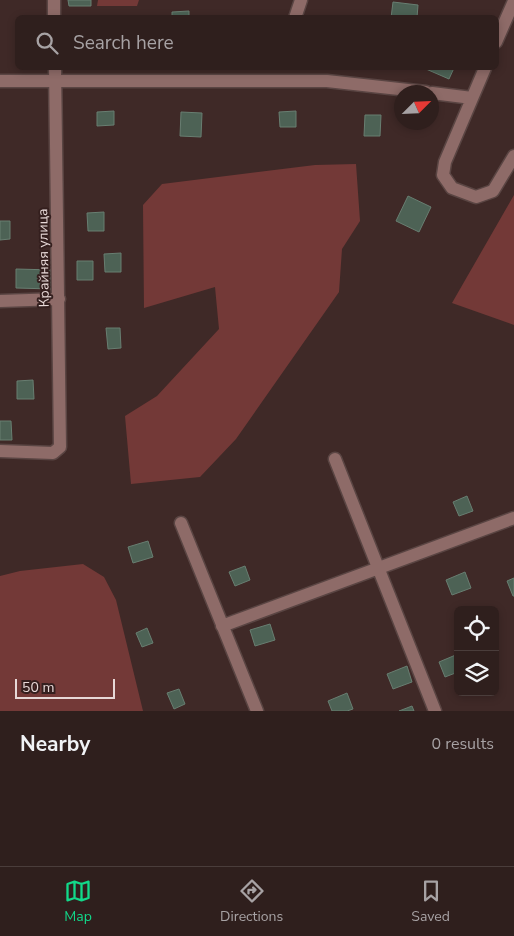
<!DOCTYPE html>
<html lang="en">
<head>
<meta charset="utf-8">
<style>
	:root { --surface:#2f1f1d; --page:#3b2c2a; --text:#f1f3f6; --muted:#a7a2a4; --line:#4a3d3b; --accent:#12d98a }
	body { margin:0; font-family:"Nunito Sans",sans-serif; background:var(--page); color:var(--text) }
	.controls { position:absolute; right:15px; bottom:15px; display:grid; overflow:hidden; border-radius:8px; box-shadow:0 2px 8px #0003 }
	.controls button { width:45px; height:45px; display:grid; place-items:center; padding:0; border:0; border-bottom:1px solid var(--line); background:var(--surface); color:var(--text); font:25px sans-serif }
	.compass { position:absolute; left:394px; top:85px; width:45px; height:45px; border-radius:50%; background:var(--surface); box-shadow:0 2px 8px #0003; rotate:66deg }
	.scale { position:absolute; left:15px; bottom:12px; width:100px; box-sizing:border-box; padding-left:5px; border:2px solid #e7d8d7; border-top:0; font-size:14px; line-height:18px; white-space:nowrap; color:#e7d8d7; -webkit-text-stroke:4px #341f1e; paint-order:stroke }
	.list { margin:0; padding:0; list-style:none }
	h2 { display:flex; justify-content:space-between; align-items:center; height:65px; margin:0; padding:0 20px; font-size:21px }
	h2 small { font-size:16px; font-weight:400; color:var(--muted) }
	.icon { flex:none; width:28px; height:28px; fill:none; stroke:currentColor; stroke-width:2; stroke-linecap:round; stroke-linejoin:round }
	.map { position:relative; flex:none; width:514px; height:711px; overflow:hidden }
	.search { position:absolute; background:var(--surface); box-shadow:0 2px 8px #0003; left:15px; right:15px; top:15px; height:55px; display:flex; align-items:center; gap:12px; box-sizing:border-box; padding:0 18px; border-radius:8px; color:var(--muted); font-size:19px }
	.sheet { height:155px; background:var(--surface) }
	nav { display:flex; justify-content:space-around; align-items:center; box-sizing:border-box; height:70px; border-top:1px solid var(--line); background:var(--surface); font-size:14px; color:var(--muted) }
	nav a { display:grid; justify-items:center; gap:2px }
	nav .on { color:var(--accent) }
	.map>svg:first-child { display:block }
</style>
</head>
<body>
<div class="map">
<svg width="514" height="711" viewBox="0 0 514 711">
	<rect width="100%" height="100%" fill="#3f2927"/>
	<path fill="#733937" d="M98 0H139L137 6H97Z
		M356 164 360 221 342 249 339 292 236 439 200 477 131 484 125 416 157 396 219 329 215 287 144 308 143 205 162 184 315 165Z
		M514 195V325L452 303Z
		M83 564 104 577 116 600 143 711H0V576L20 571Z"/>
	<path fill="#4d6255" stroke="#687e71" d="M68 0H91V6H69Z
		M393 2 418 5 417 18H391Z
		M189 11V18H172V12Z
		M427 68H454L449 79 426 69Z
		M114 111V125L97 126V112Z
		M296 111V127H280L279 112Z
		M181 112 202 113 201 137 180 136Z
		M365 115H381L380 136H364Z
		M408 196 431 207 419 232 396 221Z
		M104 212V231H88L87 213Z
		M0 221H10V239L0 240Z
		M121 253V272H105L104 254Z
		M77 261H93V280H77Z
		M16 269 53 270 52 289 16 288Z
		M106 328H120L121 348 108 349Z
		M33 380 34 399H17V381Z
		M0 421H11L12 440H0Z
		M467 496 473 511 459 516 453 502Z
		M148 541 153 557 133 563 128 547Z
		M245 566 250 580 235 586 229 572Z
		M465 572 471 588 452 595 446 580Z
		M514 578V596H513L507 581Z
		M270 624 275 640 255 646 250 630Z
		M147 628 153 643 142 647 136 633Z
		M458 654V672L445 677 439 662Z
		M407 666 412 682 393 689 387 674Z
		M179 689 185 704 174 709 167 693Z
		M347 693 353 709 347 711H332L328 701Z
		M412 706 414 711H399Z"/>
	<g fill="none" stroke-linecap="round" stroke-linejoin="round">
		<defs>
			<path id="minor" d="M54 0V18
				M295 18 301 0
				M496 42 514 1
				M485 68 445 162 443 175 452 188 476 197 493 191 514 156
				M0 81H327L426 92
				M432 93 472 98
				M0 301 59 299
				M0 451 53 453 60 447 55 68
				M335 459 435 711
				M181 523 257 711
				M222 626 514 518"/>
		</defs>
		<use href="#minor" stroke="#5a4543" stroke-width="15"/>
		<use href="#minor" stroke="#8e6b68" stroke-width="12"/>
	</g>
	<g text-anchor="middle" stroke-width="4" stroke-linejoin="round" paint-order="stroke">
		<g font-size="14" fill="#e7d8d7" stroke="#341f1e">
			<text transform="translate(43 258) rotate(-91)" y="5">Крайняя улица</text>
		</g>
	</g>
</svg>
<div class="controls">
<button><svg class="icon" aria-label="locate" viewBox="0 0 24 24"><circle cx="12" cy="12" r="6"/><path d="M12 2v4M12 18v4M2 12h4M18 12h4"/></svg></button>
<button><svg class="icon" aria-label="layers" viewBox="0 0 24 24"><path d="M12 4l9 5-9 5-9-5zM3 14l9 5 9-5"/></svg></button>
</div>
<svg class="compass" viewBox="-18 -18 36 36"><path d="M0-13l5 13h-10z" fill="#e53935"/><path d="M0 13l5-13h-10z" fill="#a7a2a4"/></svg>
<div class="scale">50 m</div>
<div class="search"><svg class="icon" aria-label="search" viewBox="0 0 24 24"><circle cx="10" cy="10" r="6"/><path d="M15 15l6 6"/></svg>Search here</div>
</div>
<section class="sheet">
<h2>Nearby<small>0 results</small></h2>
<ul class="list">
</ul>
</section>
<nav>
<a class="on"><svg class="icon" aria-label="map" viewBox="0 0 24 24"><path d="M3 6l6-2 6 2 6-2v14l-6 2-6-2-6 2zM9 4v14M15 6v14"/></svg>Map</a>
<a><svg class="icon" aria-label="directions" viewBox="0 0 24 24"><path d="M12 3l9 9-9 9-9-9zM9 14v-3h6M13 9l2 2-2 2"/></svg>Directions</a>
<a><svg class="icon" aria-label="saved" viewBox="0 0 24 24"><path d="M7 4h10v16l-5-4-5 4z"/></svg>Saved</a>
</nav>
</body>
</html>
